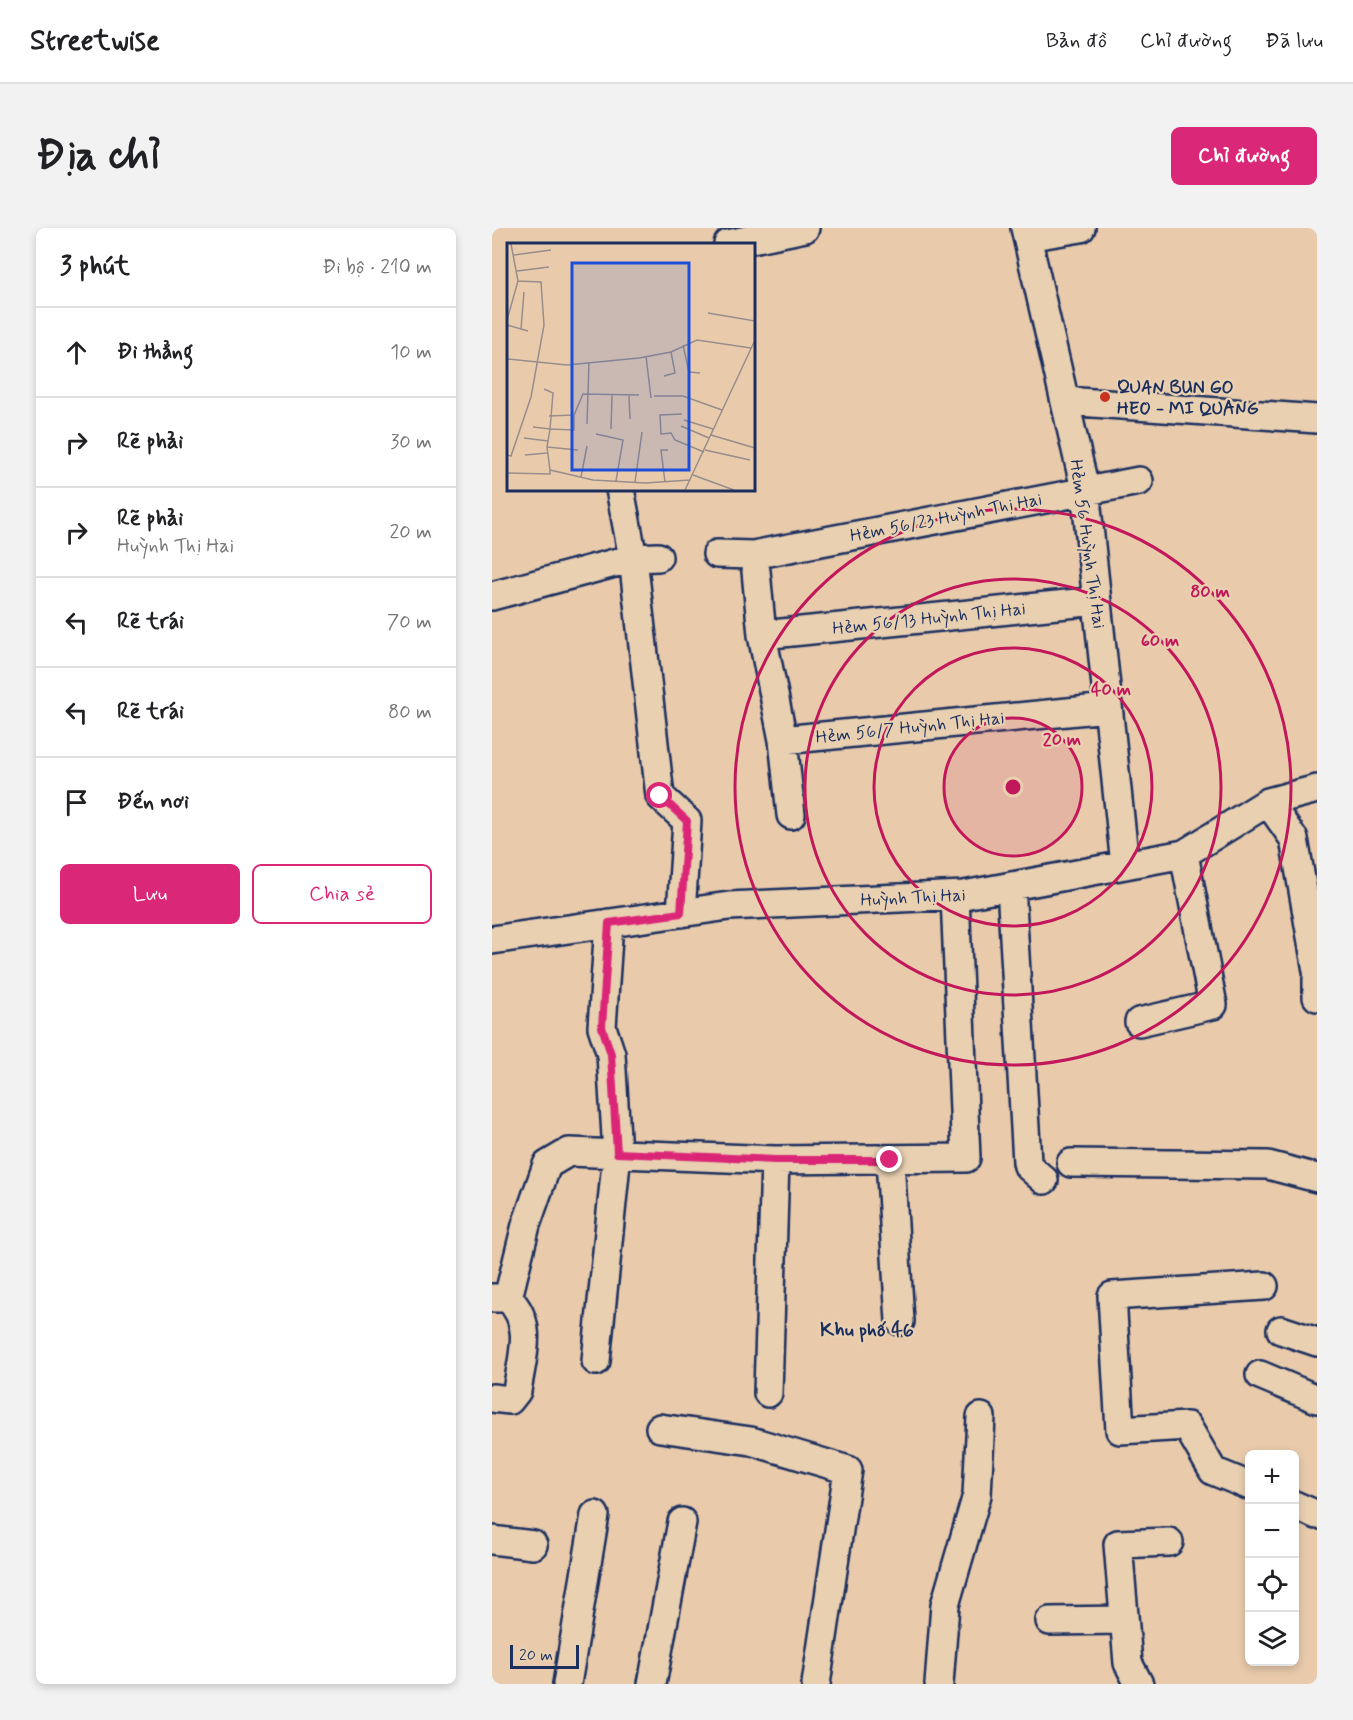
<!DOCTYPE html>
<html lang="vi">
<head>
<meta charset="utf-8">
<style>
	:root { --surface:#fff; --page:#f2f2f2; --text:#202124; --muted:#757577; --line:#e0e0e0; --accent:#db2777 }
	body { margin:0; font-family:Mynerve,sans-serif; background:var(--page); color:var(--text) }
	.controls { position:absolute; right:18px; bottom:18px; display:grid; overflow:hidden; border-radius:9px; box-shadow:0 3px 9px #0003 }
	.controls button { width:54px; height:54px; display:grid; place-items:center; padding:0; border:0; border-bottom:2px solid var(--line); background:var(--surface); color:var(--text); font:30px sans-serif }
	.scale { position:absolute; left:18px; bottom:15px; width:69px; box-sizing:border-box; padding-left:6px; border:3px solid #1b2f5e; border-top:0; font-size:16px; line-height:21px; white-space:nowrap; color:#1b2f5e; -webkit-text-stroke:4px #e9d0b1; paint-order:stroke }
	.stop { position:absolute; width:18px; height:18px; margin:-14px; border:4px solid #db2777; border-radius:50%; background:#fff }
	.stop.end { background:#db2777; border-color:#fff; box-shadow:0 2px 6px #0008 }
	.list { margin:0; padding:0; list-style:none }
	h2 { display:flex; justify-content:space-between; align-items:center; height:78px; margin:0; padding:0 24px; font-size:26px }
	h2 small { font-size:20px; font-weight:400; color:var(--muted) }
	.list li { display:grid; grid-template-columns:39px 1fr auto; gap:18px; align-items:center; box-sizing:border-box; height:90px; padding:0 24px; border-top:2px solid var(--line) }
	.list b { display:block; font-size:22px; white-space:nowrap }
	.list p { margin:0; font-size:20px; white-space:nowrap; color:var(--muted) }
	.list em { font-size:20px; font-style:normal; color:var(--muted) }
	.actions { display:flex; gap:12px; padding:18px 24px }
	.actions a { flex:1; padding:14px 0; border:2px solid var(--accent); border-radius:9px; text-align:center; font-size:21px; color:var(--accent) }
	.actions .main { background:var(--accent); color:#fff }
	.icon { flex:none; width:33px; height:33px; fill:none; stroke:currentColor; stroke-width:2; stroke-linecap:round; stroke-linejoin:round }
	.map { position:relative; flex:none; width:825px; height:1456px; overflow:hidden; border-radius:9px }
	header { display:flex; align-items:center; gap:36px; box-sizing:border-box; height:84px; padding:0 30px; background:var(--surface); border-bottom:2px solid var(--line) }
	header strong { font-size:28px }
	nav { display:flex; gap:33px; margin-inline-start:auto; font-size:21px }
	.intro { display:flex; align-items:center; justify-content:space-between; box-sizing:border-box; height:144px; padding:0 36px }
	h1 { margin:0; font-size:42px }
	.button { padding:15px 27px; border-radius:9px; background:var(--accent); color:#fff; font-size:21px; font-weight:700 }
	main { display:flex; gap:36px; padding:0 36px }
	aside { flex:1; background:var(--surface); border-radius:9px; box-shadow:0 3px 9px #0003 }
	.map>svg:first-child { display:block }
</style>
</head>
<body>
<header>
<strong>Streetwise</strong>
<nav><a>Bản đồ</a><a>Chỉ đường</a><a>Đã lưu</a></nav>
</header>
<div class="intro"><h1>Địa chỉ</h1><a class="button">Chỉ đường</a></div>
<main>
<aside>
<h2>3 phút<small>Đi bộ · 210 m</small></h2>
<ul class="list">
<li><svg class="icon" aria-label="ahead" viewBox="0 0 24 24"><path d="M12 20V5M6 11l6-6 6 6"/></svg><div><b>Đi thẳng</b></div><em>10 m</em></li>
<li><svg class="icon" aria-label="right" viewBox="0 0 24 24"><path d="M7 20v-9h11M14 6l5 5-5 5"/></svg><div><b>Rẽ phải</b></div><em>30 m</em></li>
<li><svg class="icon" aria-label="right" viewBox="0 0 24 24"><path d="M7 20v-9h11M14 6l5 5-5 5"/></svg><div><b>Rẽ phải</b><p>Huỳnh Thị Hai</p></div><em>20 m</em></li>
<li><svg class="icon" aria-label="left" viewBox="0 0 24 24"><path d="M17 20v-9H6M10 6l-5 5 5 5"/></svg><div><b>Rẽ trái</b></div><em>70 m</em></li>
<li><svg class="icon" aria-label="left" viewBox="0 0 24 24"><path d="M17 20v-9H6M10 6l-5 5 5 5"/></svg><div><b>Rẽ trái</b></div><em>80 m</em></li>
<li><svg class="icon" aria-label="arrive" viewBox="0 0 24 24"><path d="M6 21V4h12l-3 4 3 4H6"/></svg><div><b>Đến nơi</b></div></li>
</ul>
<div class="actions"><a class="main">Lưu</a><a>Chia sẻ</a></div>
</aside>
<div class="map">
<svg width="825" height="1456" viewBox="0 0 825 1456">
	<rect width="100%" height="100%" fill="#e9cbac"/>
	<filter id="ink" filterUnits="userSpaceOnUse"><feTurbulence type="fractalNoise" baseFrequency=".0167" numOctaves="2"/><feDisplacementMap in="SourceGraphic" scale="12" xChannelSelector="R" yChannelSelector="G"/><feConvolveMatrix kernelMatrix="1 2 1 2 8 2 1 2 1" color-interpolation-filters="sRGB"/></filter>
	<g filter="url(#ink)">
		<g fill="none" stroke-linecap="round" stroke-linejoin="round">
			<defs>
				<path id="minor" d="M533 0 593 261 633 637
					M535 9 589 0
					M236 16 313 0
					M573 173 825 191
					M128 261 141 330 168 568 195 593 189 685
					M225 326 261 327 647 253
					M264 343 270 407 291 512 299 587
					M0 368 141 330 166 329
					M270 407 605 373
					M291 512 616 480
					M776 574 802 611 825 743
					M519 658 535 934 536 938 552 952
					M0 712 237 678 472 667 692 626 776 574 825 561
					M825 750V769
					M647 794 721 777 692 626
					M398 932 408 1093
					M579 935 776 937 825 950
					M0 1070H16L34 997 55 937 77 924 283 932 474 930 463 668
					M789 1102 825 1114
					M104 1133 125 925 119 826 110 799 117 695
					M768 1147 825 1171
					M276 1165 283 932
					M0 1170 18 1172 25 1163C30 1129 43 1096 16 1070
					M168 1200 259 1213 356 1242 324 1456
					M758 1258 721 1243 695 1198 628 1202 620 1068 772 1058
					M802 1277 825 1287
					M0 1312 41 1317
					M558 1393 632 1392
					M75 1456 103 1287
					M160 1456 190 1294
					M447 1456 453 1377 485 1267 489 1189
					M647 1456 636 1435 626 1316 677 1314"/>
			</defs>
			<use href="#minor" stroke="#1b2f5e" stroke-width="32"/>
			<use href="#minor" stroke="#e9d0b1" stroke-width="27"/>
		</g>
	</g>
	<g fill="none" stroke-linecap="round" stroke-linejoin="round" filter="url(#ink)">
		<path stroke="#db2777" stroke-width="8" d="M168 568 195 593 189 685 117 695 110 799 119 826 125 925 283 932H398"/>
	</g>
	<circle cx="521" cy="559" r="69" fill="#c2185b" fill-opacity=".12"/>
	<g fill="none" stroke="#c2185b" stroke-width="3">
		<circle cx="521" cy="559" r="69"/>
		<circle cx="521" cy="559" r="139"/>
		<circle cx="521" cy="559" r="208"/>
		<circle cx="521" cy="559" r="278"/>
	</g>
	<circle fill="#c8321e" stroke="#e9d0b1" stroke-width="2" cx="613" cy="169" r="6"/>
	<g text-anchor="middle" stroke-width="4.5" stroke-linejoin="round" paint-order="stroke">
		<g font-size="18" font-weight="bold" fill="#1b2f5e" stroke="#e9d0b1" text-anchor="start">
			<text x="625" y="165">QUAN BUN GO<tspan x="625" dy="21">HEO - MI QUANG</tspan></text>
		</g>
		<g font-size="18" fill="#1b2f5e" stroke="#e9d0b1">
			<text transform="translate(454 289) rotate(-11)" y="6">Hẻm 56/23 Huỳnh Thị Hai</text>
			<text transform="translate(596 316) rotate(82)" y="6">Hẻm 56 Huỳnh Thị Hai</text>
			<text transform="translate(437 390) rotate(-6)" y="6">Hẻm 56/13 Huỳnh Thị Hai</text>
			<text transform="translate(418 499) rotate(-6)" y="6">Hẻm 56/7 Huỳnh Thị Hai</text>
			<text transform="translate(421 669) rotate(-3)" y="6">Huỳnh Thị Hai</text>
		</g>
		<g font-size="20" font-weight="bold" fill="#1b2f5e" stroke="#e9d0b1">
			<text x="375" y="1108">Khu phố 46</text>
		</g>
	</g>
	<g transform="translate(15 15)">
		<rect width="248" height="248" fill="#e9cbac"/>
		<path fill="none" stroke="#978d8d" stroke-width="1.5" d="M7 12 44 7M10 28 42 24M201 70 248 78M0 77 11 38 4 1M0 82 21 88M14 86 17 49M176 102 182 129 193 130M139 113 144 155M0 116 60 122 132 115 164 109 190 97 244 105M157 133 168 130 164 109M122 153 123 176M147 153H176L215 167M175 171 153 172 154 191 164 190 168 197 197 209M42 173 67 172 76 151 132 152M177 177 206 186M80 181 82 119M174 183 202 195M26 184 43 186 46 150 37 146M104 186 105 152M89 191 116 197 109 238M204 192 248 205M17 195 41 198M40 204 71 207M198 207 243 217M0 212 4 213 24 154 37 82 34 39 11 38M18 212 40 210M43 227 40 204 43 186 67 187V172M0 230 43 231V227L86 237 138 240 183 237M186 232 227 247M74 234 80 203M128 239 135 189M158 239 154 207H161M178 247 248 97"/>
		<path fill="#1d4ed8" fill-opacity="0.15" stroke="#1d4ed8" stroke-width="3" d="M65 20H182V227H65Z"/>
		<rect width="248" height="248" fill="none" stroke="#1b2f5e" stroke-width="3"/>
	</g>
	<circle cx="521" cy="559" r="9" fill="#c2185b" stroke="#e9d0b1" stroke-width="3"/>
	<g font-size="18" text-anchor="middle" font-weight="bold" fill="#c2185b" stroke="#e9d0b1" stroke-width="4.5" stroke-linejoin="round" paint-order="stroke">
		<text x="718" y="369">80 m</text>
		<text x="668" y="418">60 m</text>
		<text x="619" y="467">40 m</text>
		<text x="570" y="517">20 m</text>
	</g>
</svg>
<div class="controls">
<button>+</button>
<button>−</button>
<button><svg class="icon" aria-label="locate" viewBox="0 0 24 24"><circle cx="12" cy="12" r="6"/><path d="M12 2v4M12 18v4M2 12h4M18 12h4"/></svg></button>
<button><svg class="icon" aria-label="layers" viewBox="0 0 24 24"><path d="M12 4l9 5-9 5-9-5zM3 14l9 5 9-5"/></svg></button>
</div>
<div class="scale">20 m</div>
<div class="stop" style="left:168px;top:568px"></div>
<div class="stop end" style="left:398px;top:932px"></div>
</div>
</main>
</body>
</html>
